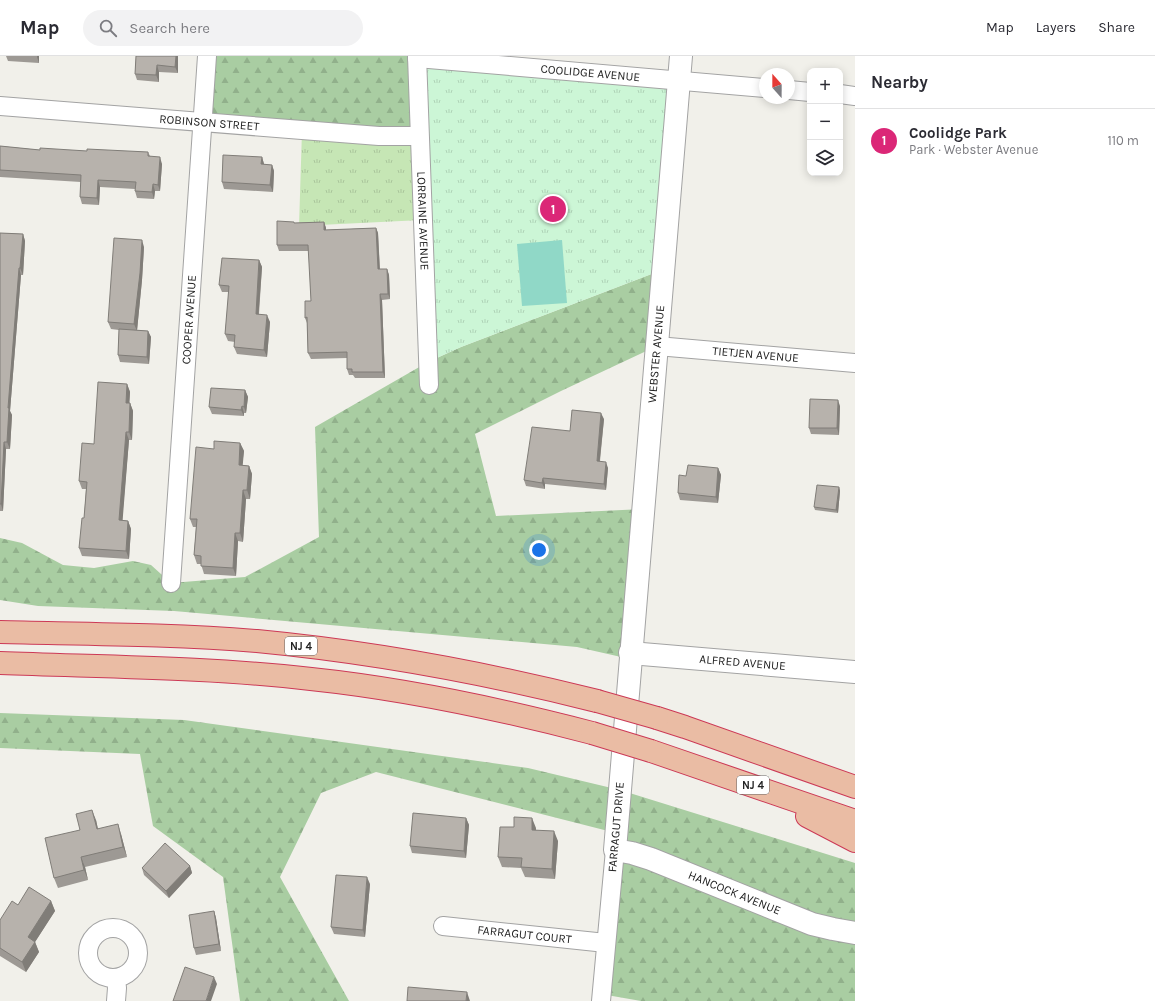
<!DOCTYPE html>
<html lang="en">
<head>
<meta charset="utf-8">
<style>
	:root { --surface:#fff; --page:#f2f2f3; --text:#2b2b33; --muted:#7c7c81; --line:#e1e1e2; --accent:#db2777 }
	body { margin:0; font-family:Karla,sans-serif; background:var(--page); color:var(--text) }
	.controls { position:absolute; right:12px; top:12px; display:grid; overflow:hidden; border-radius:8px; box-shadow:0 2px 10px #0003 }
	.controls button { width:36px; height:36px; display:grid; place-items:center; padding:0; border:0; border-bottom:1px solid var(--line); background:var(--surface); color:var(--text); font:20px sans-serif }
	.compass { position:absolute; left:759px; top:12px; width:36px; height:36px; border-radius:50%; background:var(--surface); box-shadow:0 2px 10px #0003; rotate:339deg }
	.you { position:absolute; left:539px; top:494px; width:14px; height:14px; margin:-10px; border:3px solid #fff; border-radius:50%; background:#1a73e8; box-shadow:0 0 0 6px #1a73e833 }
	.badge { display:grid; place-items:center; width:26px; height:26px; border-radius:50%; background:var(--accent); color:#fff; font-size:13px; font-weight:700 }
	.pin { position:absolute; translate:-50% -50%; border:2px solid #fff; box-shadow:0 1px 4px #0006 }
	.list { margin:0; padding:0; list-style:none }
	h2 { display:flex; justify-content:space-between; align-items:center; height:52px; margin:0; padding:0 16px; font-size:17px }
	h2 small { font-size:13px; font-weight:400; color:var(--muted) }
	.list li { display:grid; grid-template-columns:26px 1fr auto; gap:12px; align-items:center; box-sizing:border-box; height:64px; padding:0 16px; border-top:1px solid var(--line) }
	.list b { display:block; font-size:15px; white-space:nowrap }
	.list p { margin:0; font-size:13px; white-space:nowrap; color:var(--muted) }
	.list em { font-size:13px; font-style:normal; color:var(--muted) }
	.icon { flex:none; width:22px; height:22px; fill:none; stroke:currentColor; stroke-width:2; stroke-linecap:round; stroke-linejoin:round }
	.map { position:relative; flex:none; width:855px; height:945px; overflow:hidden }
	header { display:flex; align-items:center; gap:24px; box-sizing:border-box; height:56px; padding:0 20px; background:var(--surface); border-bottom:1px solid var(--line) }
	header strong { font-size:19px }
	nav { display:flex; gap:22px; margin-inline-start:auto; font-size:14px }
	.search { width:280px; height:36px; background:var(--page); display:flex; align-items:center; gap:10px; box-sizing:border-box; padding:0 14px; border-radius:22px; color:var(--muted); font-size:15px }
	main { display:flex }
	aside { flex:1; background:var(--surface) }
	.map>svg:first-child { display:block }
</style>
</head>
<body>
<header>
<strong>Map</strong>
<div class="search"><svg class="icon" aria-label="search" viewBox="0 0 24 24"><circle cx="10" cy="10" r="6"/><path d="M15 15l6 6"/></svg>Search here</div>
<nav><a>Map</a><a>Layers</a><a>Share</a></nav>
</header>
<main>
<div class="map">
<svg width="855" height="945" viewBox="0 0 855 945">
	<defs>
		<pattern id="grass-tufts" width="24" height="20" patternUnits="userSpaceOnUse"><rect width="24" height="20" fill="#c6e6b5"/><path d="M3 7l-1-3M5 7V3M7 7l1-3M15 17l-1-3M17 17v-4M19 17l1-3" fill="none" stroke="#aac59b"/></pattern>
		<pattern id="forest-firs" width="22" height="20" patternUnits="userSpaceOnUse"><rect width="22" height="20" fill="#a9cda2"/><path d="M5 1l3.5 6h-7zM16 11l3.5 6h-7z" fill="#91b08b"/></pattern>
		<pattern id="park-tufts" width="24" height="20" patternUnits="userSpaceOnUse"><rect width="24" height="20" fill="#ccf6d6"/><path d="M3 7l-1-3M5 7V3M7 7l1-3M15 17l-1-3M17 17v-4M19 17l1-3" fill="none" stroke="#afd3b7"/></pattern>
	</defs>
	<rect width="100%" height="100%" fill="#f1f0ea"/>
	<path fill="url(#grass-tufts)" d="M302 74 419 80 422 164 299 170Z"/>
	<path fill="url(#forest-firs)" d="M207 0H417L419 80 202 67Z
		M662 214 657 290 561 335 475 378 496 460 643 453 630 603 577 591 174 555 38 550 0 544V482L22 487 63 509 94 512 133 505 151 509 171 527 245 521 319 481 315 371 428 306 461 291Z
		M0 657 184 664 528 712 620 734 855 807V945H641L601 938 616 777 376 716 321 737 280 821 349 945H240L223 821 153 770 140 698 0 692Z"/>
	<path fill="url(#park-tufts)" d="M417 2 679 24 662 214 461 291 428 306Z"/>
	<path fill="#90d8c7" d="M562 184 567 247 522 250 517 188Z"/>
	<g fill="none" stroke-linecap="round" stroke-linejoin="round">
		<defs>
			<g id="minor">
				<path id="s1" d="M417 0 429 329"/>
				<path id="s2" d="M417 2 765 32"/>
				<path d="M789 34 810 36"/>
				<path d="M840 38 855 40"/>
				<path id="s3" d="M0 50 302 74 379 80H419"/>
				<path id="s4" d="M657 290 855 307"/>
				<path id="s5" d="M171 527 207 0"/>
				<path id="s6" d="M443 870 606 887"/>
				<circle cx="113" cy="897" r="25"/>
				<path d="M116 945 117 932 116 923"/>
				<path d="M601 945 615 794"/>
			</g>
			<g id="tertiary">
				<path id="s7" d="M681 0 615 794 632 797 651 803 812 868 833 873 855 877"/>
				<path id="s8" d="M630 597 855 616"/>
			</g>
			<path id="trunk" d="M0 576C86 578 172 578 257 585 372 596 486 617 597 645
				M0 607C104 611 208 611 311 623 406 633 500 653 592 677
				M657 662 685 671 855 731
				M651 695 855 765
				M807 760 855 785"/>
		</defs>
		<use href="#minor" stroke="#a3a3a3" stroke-width="20"/>
		<use href="#tertiary" stroke="#a3a3a3" stroke-width="24"/>
		<use href="#trunk" stroke="#cc3956" stroke-width="24"/>
		<use href="#minor" stroke="#fff" stroke-width="18"/>
		<use href="#tertiary" stroke="#fff" stroke-width="22"/>
		<use href="#trunk" stroke="#eabca4" stroke-width="22"/>
		<defs>
			<path id="trunk-bridge" d="M597 645 657 662
				M592 677 651 695"/>
		</defs>
		<use href="#trunk-bridge" stroke="#cc3956" stroke-width="24" stroke-linecap="butt"/>
		<use href="#trunk-bridge" stroke="#eabca4" stroke-width="22"/>
	</g>
	<path fill="#9d9994" d="M6 0H39V7L8 5Z
		M136 0H178V17L159 16V26L137 24 135 18Z
		M0 90 40 94 87 95 148 96 150 100 162 108 160 135H155L154 143 137 142 135 135V133L100 131 99 149 82 148 80 141 81 126 0 121Z
		M262 101 264 108 272 109 274 115 273 136 224 133 222 126Z
		M324 166 326 172V174L376 172 378 177 380 213H387L389 219 390 243 382 244 385 322H355L353 319H349L347 313V302L311 303 308 297 307 267 305 262 311 245 309 195H279L277 189 294 167Z
		M0 177 23 178 25 185 23 219H21L10 355 12 359 10 393H6L3 455H0Z
		M144 191 142 224 137 274 148 275 151 281 149 308 120 306 118 299 119 274 111 273 108 266Z
		M259 204 262 211 259 258 270 266 267 301 237 298 234 291 235 286 228 285 225 278 229 236H222L219 229Z
		M127 328 130 336 129 347H130L133 355 132 384H129L122 464 128 465 131 473 129 503 82 500 79 492 84 462 86 433H82L79 425 94 388Z
		M245 334 248 341 246 357H244V360L212 358 209 351Z
		M840 350 839 379 811 378 809 372Z
		M604 363 600 405 608 412 606 434 545 428V433L526 430 524 424 570 375Z
		M240 387 244 395 242 409 249 410 252 418 250 443H246L243 486 238 485 236 520 204 518 201 508H197L194 499 196 471H193L190 463 214 393Z
		M718 412 721 419 718 447 680 444 678 437 686 420Z
		M839 431 840 435 838 457 815 454 814 451Z
		M466 762 469 769 466 802 412 797 410 790Z
		M96 764 98 773 121 778 127 801 85 811 88 824 58 832 54 822 80 774Z
		M536 772V774L558 785 555 823 525 821 521 812 502 811 498 801Z
		M190 810 192 817 169 842 144 819 142 812Z
		M370 828 365 881 334 878 331 871Z
		M51 845 55 855 35 886 39 896 26 916 0 900V864L18 849Z
		M214 855 216 862 221 895 196 899 194 892Z"/>
	<path fill="#807d78" d="M37 0H39V7L37 1Z
		M176 0H178V17L175 11Z
		M157 9 159 16V26L156 19Z
		M160 101 162 108 160 135 158 129Z
		M262 101 264 108H261Z
		M272 109 274 115 273 136 270 129Z
		M98 124 100 131 99 149 97 142Z
		M153 128 155 135 154 143 152 136Z
		M324 166 326 172V180L324 174Z
		M376 172 378 177 380 219 378 213Z
		M23 178 25 185 23 219 20 212Z
		M142 184 144 191 142 224 137 275 134 268Z
		M259 204 262 211 258 265 256 258Z
		M19 212 21 219 10 355 12 359 10 393 7 386 8 352Z
		M387 213 389 219 390 243 388 238Z
		M380 238 382 244 385 322 383 316Z
		M267 259 270 266 267 301 264 294Z
		M148 275 151 281 149 308 147 301Z
		M127 328 130 336 129 355 126 347Z
		M245 334 248 341 246 357 244 351Z
		M838 344 840 350 839 379 837 372Z
		M130 347 133 355 132 384 129 376Z
		M242 350 244 357V360L241 354Z
		M601 357 604 363 599 411 597 405Z
		M126 376 129 384 122 472 119 464Z
		M4 386 6 393 3 455 1 448Z
		M240 387 244 395 242 417 239 409Z
		M606 406 608 412 606 434 604 428Z
		M249 410 252 418 250 443 247 434Z
		M718 412 721 419 718 447 716 441Z
		M543 422 545 428V433L542 427Z
		M839 431 840 435 838 457 836 454Z
		M243 434 246 443 243 486 240 477Z
		M128 465 131 473 129 503 126 495Z
		M235 477 238 485 236 520 233 512Z
		M92 754 96 764 100 783 97 773Z
		M466 762 469 769 466 802 464 795Z
		M532 762 536 772 535 784 532 774Z
		M118 768 121 778 127 801 123 791Z
		M554 775 558 785 555 823 552 813Z
		M81 801 85 811 88 824 84 814Z
		M190 810 192 817 169 842 166 835Z
		M367 821 370 828 365 881 363 874Z
		M51 845 55 855 35 886 39 896 26 916 22 906 28 881Z
		M214 855 216 862 221 895 219 888Z
		M214 921 217 928 211 945H206Z
		M467 936 470 945H466Z"/>
	<path fill="#b7b2ac" stroke="#807d78" d="M136 0H176L175 11 157 9 156 19 135 18Z
		M0 90 40 94V92L87 95V93L148 96V100L160 101 158 129 153 128 152 136 135 135 136 126 98 124 97 142 80 141 81 119 0 114Z
		M223 99 262 101 261 108 272 109 270 129 222 126Z
		M277 165 294 166V167L324 166V174L376 172 378 213H387L388 238H380L383 316H352V313H347V296L308 297 307 261 305 262V245H311L308 189H277Z
		M0 177 23 178 20 212H19L8 352H9L7 386H4L1 448H0Z
		M114 182 142 184 140 217 134 268 108 266Z
		M222 202 259 204 256 258 267 259 264 294 234 291 235 279 225 278 229 230 219 229Z
		M119 273 148 275 147 301 118 299Z
		M98 326 127 328 126 347H130L129 376H126L119 464 128 465 126 495 79 492 82 462H84L87 426 79 425 82 387 94 388Z
		M211 332 245 334 244 351 242 350 241 354 209 351Z
		M810 343 838 344 837 372H809Z
		M572 354 601 357 597 405 606 406 604 428 543 422 542 427 524 424 532 371 570 375Z
		M214 385 240 387 239 409 249 410 247 434H243L240 477H235L233 512 201 510V500L194 499 197 463H190L196 391 214 393Z
		M688 409 718 412 716 441 678 437 679 419 686 420Z
		M817 429 839 431 836 454 814 451Z
		M92 754 97 773 118 768 123 791 81 801 84 814 54 822 45 782 80 774 76 758Z
		M413 757 466 762 464 795 410 790Z
		M514 761 532 762V774L554 775 552 813 521 811 522 802 498 801 500 771H514Z
		M165 787 190 810 166 835 142 812Z
		M336 819 367 821 363 874 331 871Z
		M29 831 51 845 28 881 35 886 22 906 0 892V864L12 845 18 849Z
		M214 855 219 888 194 892 189 859Z
		M185 911 214 921 206 945H173Z
		M408 931 467 936 466 945H407Z"/>
	<g text-anchor="middle" stroke-width="3" stroke-linejoin="round" paint-order="stroke">
		<g fill="#fff" stroke="#646464" stroke-width="1">
			<rect x="285" y="581" width="32" height="18" rx="3"/>
			<rect x="737" y="720" width="32" height="18" rx="3"/>
		</g>
		<g font-size="11" font-weight="bold" fill="#222">
			<text x="301" y="594">NJ 4</text>
			<text x="753" y="733">NJ 4</text>
		</g>
		<g font-size="12" fill="#222" stroke="#fff">
			<text dy="4" stroke="none"><textPath href="#s2" startOffset="174">COOLIDGE AVENUE</textPath></text>
			<text dy="4" stroke="none"><textPath href="#s3" startOffset="210">ROBINSON STREET</textPath></text>
			<text dy="4" stroke="none"><textPath href="#s1" startOffset="165">LORRAINE AVENUE</textPath></text>
			<text dy="4" stroke="none"><textPath href="#s5" startOffset="264">COOPER AVENUE</textPath></text>
			<text transform="translate(656 298) rotate(-85)" y="4">WEBSTER AVENUE</text>
			<text dy="4" stroke="none"><textPath href="#s4" startOffset="99">TIETJEN AVENUE</textPath></text>
			<text dy="4" stroke="none"><textPath href="#s8" startOffset="113">ALFRED AVENUE</textPath></text>
			<text transform="translate(616 771) rotate(-85)" y="4">FARRAGUT DRIVE</text>
			<text dy="4" stroke="none"><textPath href="#s7" startOffset="924">HANCOCK AVENUE</textPath></text>
			<text dy="4" stroke="none"><textPath href="#s6" startOffset="82">FARRAGUT COURT</textPath></text>
		</g>
	</g>
</svg>
<div class="controls">
<button>+</button>
<button>−</button>
<button><svg class="icon" aria-label="layers" viewBox="0 0 24 24"><path d="M12 4l9 5-9 5-9-5zM3 14l9 5 9-5"/></svg></button>
</div>
<svg class="compass" viewBox="-18 -18 36 36"><path d="M0-13l5 13h-10z" fill="#e53935"/><path d="M0 13l5-13h-10z" fill="#7c7c81"/></svg>
<div class="you"></div>
<div class="pin badge" style="left:553px;top:153px">1</div>
</div>
<aside>
<h2>Nearby<small></small></h2>
<ul class="list">
<li><span class="badge">1</span><div><b>Coolidge Park</b><p>Park · Webster Avenue</p></div><em>110 m</em></li>
</ul>
</aside>
</main>
</body>
</html>
